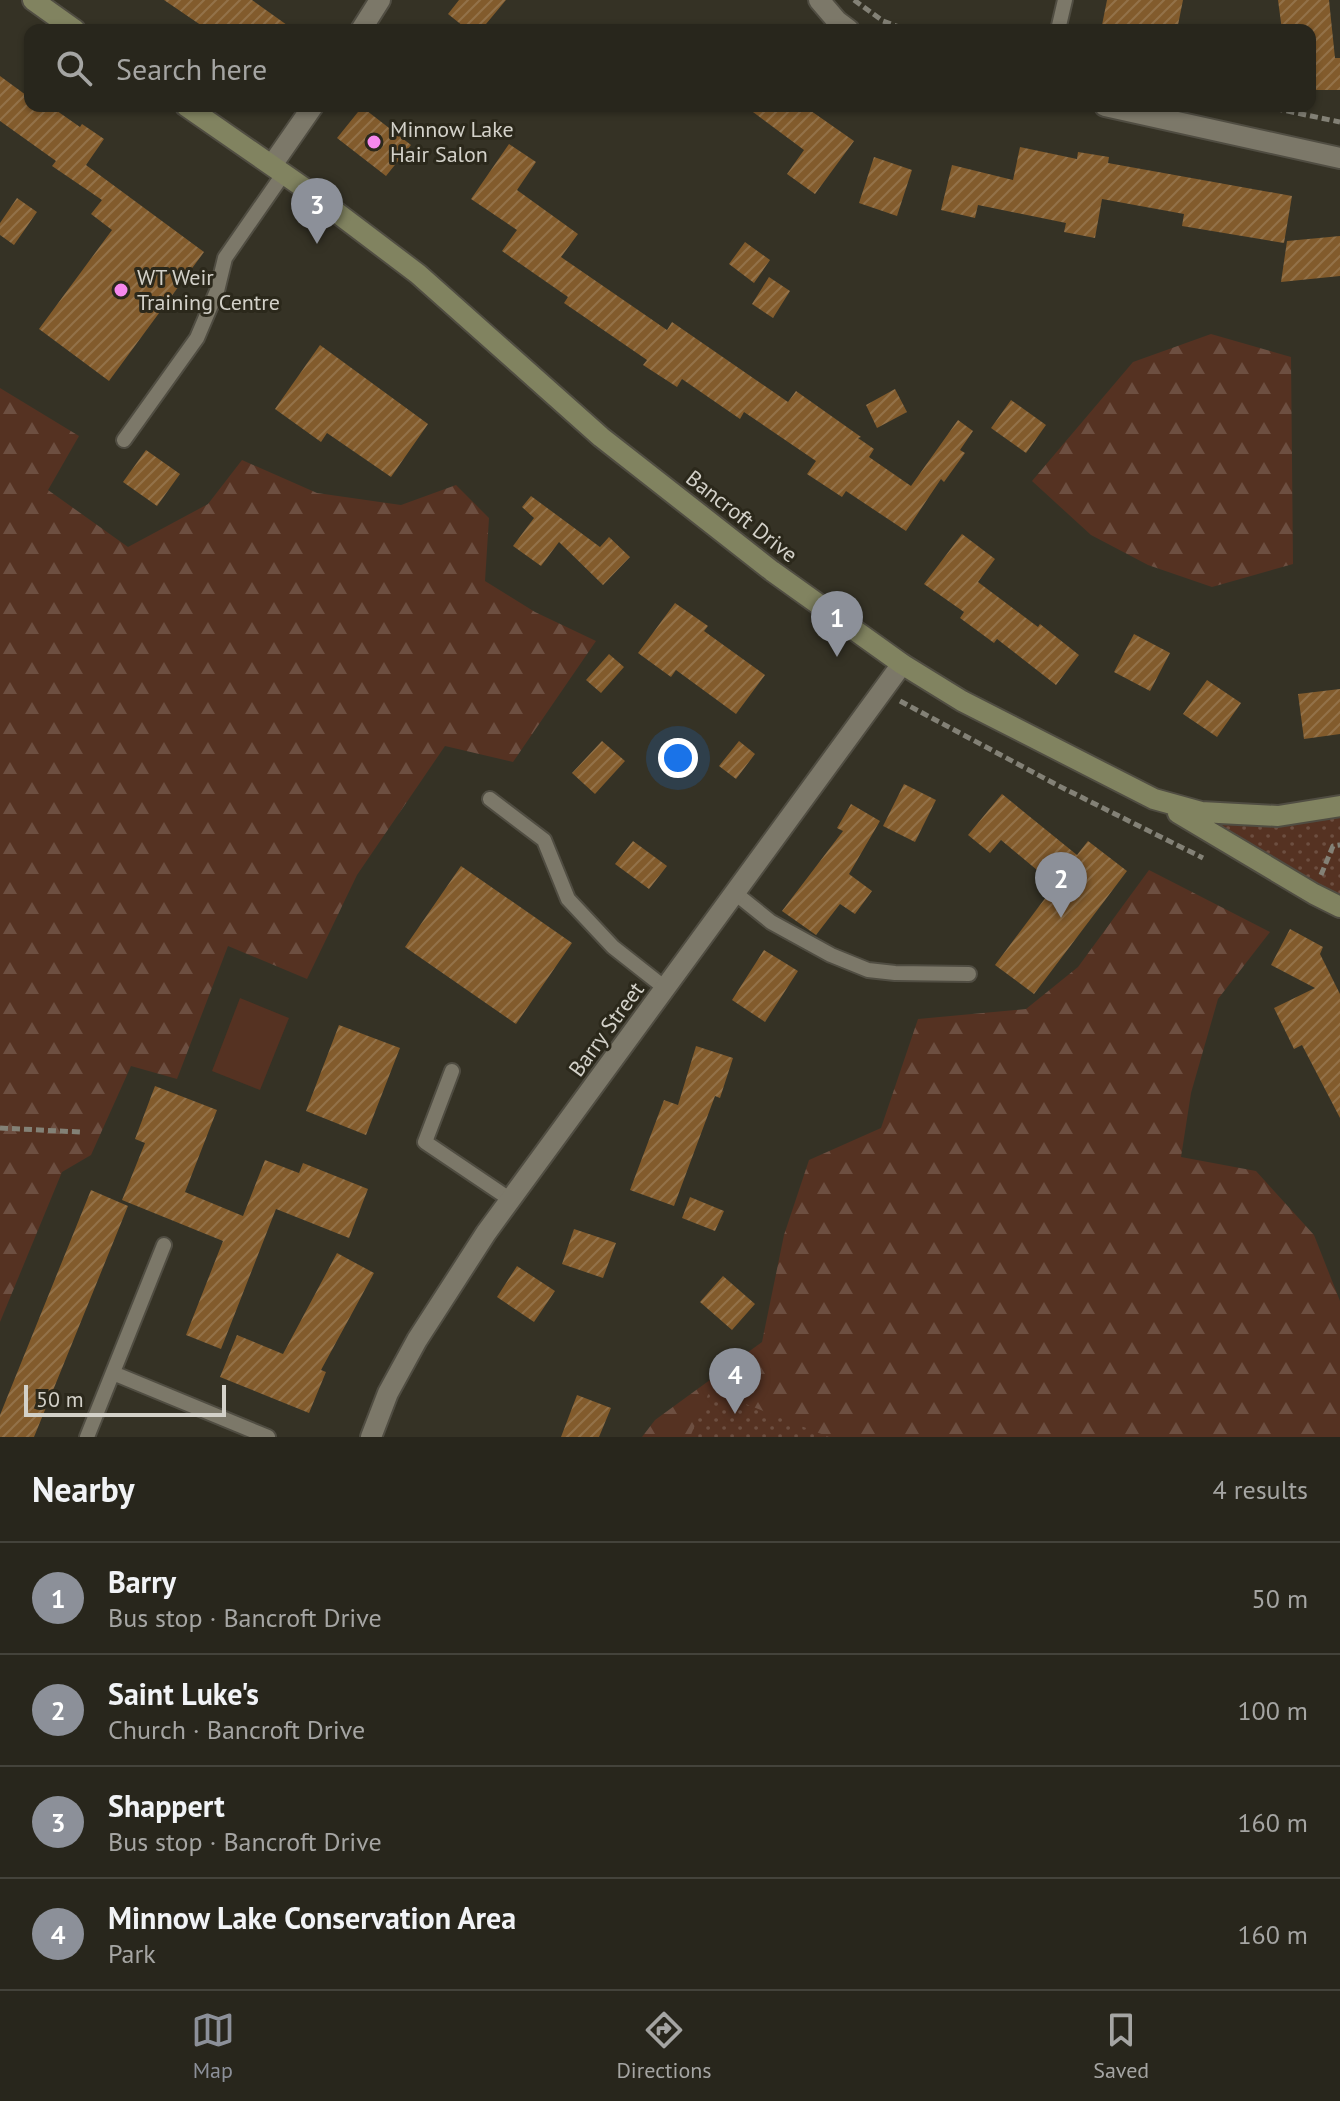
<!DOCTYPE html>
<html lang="en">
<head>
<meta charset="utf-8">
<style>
	:root { --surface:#28261c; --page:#302e25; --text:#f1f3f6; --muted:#a5a5a3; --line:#44433b; --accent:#8c9099 }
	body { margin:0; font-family:"PT Sans",sans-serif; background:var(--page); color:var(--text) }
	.scale { position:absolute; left:24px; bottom:20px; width:202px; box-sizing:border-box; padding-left:8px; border:4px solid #d3d1c9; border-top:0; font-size:22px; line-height:28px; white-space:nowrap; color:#d3d1c9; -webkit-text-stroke:6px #2b281b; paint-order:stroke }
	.you { position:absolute; left:678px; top:758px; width:28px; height:28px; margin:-20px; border:6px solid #fff; border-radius:50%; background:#1a73e8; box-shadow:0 0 0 12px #1a73e833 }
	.badge { display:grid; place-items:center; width:52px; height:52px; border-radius:50%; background:var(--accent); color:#fff; font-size:26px; font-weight:700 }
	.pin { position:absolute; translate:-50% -66px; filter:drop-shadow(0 2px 4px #0008) }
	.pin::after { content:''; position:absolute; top:42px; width:28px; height:24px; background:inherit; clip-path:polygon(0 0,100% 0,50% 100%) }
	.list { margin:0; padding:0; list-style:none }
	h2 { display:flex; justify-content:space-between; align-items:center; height:104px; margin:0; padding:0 32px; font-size:34px }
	h2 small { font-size:26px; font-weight:400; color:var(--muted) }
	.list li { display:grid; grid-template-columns:52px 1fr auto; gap:24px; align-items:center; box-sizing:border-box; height:112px; padding:0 32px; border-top:2px solid var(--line) }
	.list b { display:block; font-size:30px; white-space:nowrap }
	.list p { margin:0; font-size:26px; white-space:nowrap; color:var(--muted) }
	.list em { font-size:26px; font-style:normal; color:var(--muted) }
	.icon { flex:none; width:44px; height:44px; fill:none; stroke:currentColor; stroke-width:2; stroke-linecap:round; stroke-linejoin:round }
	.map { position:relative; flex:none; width:1340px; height:1437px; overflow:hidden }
	.search { position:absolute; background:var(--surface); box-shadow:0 2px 6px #0004; left:24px; right:24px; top:24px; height:88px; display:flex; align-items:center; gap:20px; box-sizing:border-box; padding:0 28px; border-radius:16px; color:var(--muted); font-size:30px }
	.sheet { height:552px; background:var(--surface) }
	nav { display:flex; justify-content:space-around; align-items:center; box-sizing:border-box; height:112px; border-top:2px solid var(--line); background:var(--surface); font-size:22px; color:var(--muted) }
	nav a { display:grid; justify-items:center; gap:4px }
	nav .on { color:var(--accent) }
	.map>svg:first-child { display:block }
</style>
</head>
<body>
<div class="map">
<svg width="1340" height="1437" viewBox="0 0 1340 1437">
	<defs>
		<pattern id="forest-firs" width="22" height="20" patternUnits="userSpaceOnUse" patternTransform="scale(2)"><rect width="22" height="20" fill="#553222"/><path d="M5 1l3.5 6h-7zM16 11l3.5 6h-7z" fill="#6d4f41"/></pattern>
		<pattern id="park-dots" width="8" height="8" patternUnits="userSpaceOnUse" patternTransform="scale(2)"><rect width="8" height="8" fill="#553222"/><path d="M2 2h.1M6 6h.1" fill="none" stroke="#6d4f41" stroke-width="1.8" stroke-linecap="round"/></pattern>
		<pattern id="building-hatch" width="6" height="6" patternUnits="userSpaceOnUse" patternTransform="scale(2)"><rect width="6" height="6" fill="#825b2c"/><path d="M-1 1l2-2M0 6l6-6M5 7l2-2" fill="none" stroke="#937249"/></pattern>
	</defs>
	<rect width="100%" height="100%" fill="#353225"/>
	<path fill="url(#forest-firs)" d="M1211 334 1291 357 1293 564 1212 587 1148 565 1091 535 1032 481 1133 362Z
		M0 388 79 436 48 490 128 547 208 504 242 460 317 493 401 505 456 485 489 518 485 581 535 612 596 641 513 762 445 746 357 875 307 979 228 946 177 1079 131 1066 91 1155 62 1172 0 1322Z
		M1149 870 1270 932 1218 999 1191 1093 1181 1157 1256 1171 1314 1235 1340 1301V1437H642L655 1420 762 1342 784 1235 809 1160 881 1128 918 1019 1026 1009 1078 967Z"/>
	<path fill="url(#park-dots)" d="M1340 809V909L1201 814Z
		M710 1390 829 1437H690Z"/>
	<path fill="#553222" d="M240 998 289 1018 260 1090 212 1071Z"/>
	<path fill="url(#building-hatch)" d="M164 0H252L294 30H208Z
		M459 0H506L481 30H468L448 14Z
		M1107 0H1183L1177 30H1128L1102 25Z
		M1278 0H1329L1335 58H1340V90H1310V30H1282Z
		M0 76 30 98V106H50L80 127 82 124 104 139 86 165 204 252 109 381 39 329 112 230 91 214 102 200 52 166 56 161 0 121Z
		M745 106H804L854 141 815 194 787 174 804 150Z
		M362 107 411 145 386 176 337 138Z
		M509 144 536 162 517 190 578 234 561 257 667 330 672 322 788 402 796 391 861 437 858 438 874 449 869 457 911 486 958 420 973 431 960 450 965 453 944 482 941 479 906 531 846 491 842 497 807 474 816 461 744 412 740 419 682 379 677 387 643 365 647 360 564 303 568 297 502 251 517 230 471 199Z
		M1020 147 1077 159 1078 152 1109 157 1108 163 1292 196 1284 243 1182 226 1184 214 1102 199 1095 238 1064 232 1066 223 978 205 975 218 941 210 952 165 1013 180Z
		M874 157 912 170 897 216 859 203Z
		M17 198 37 212 14 245 0 235V223Z
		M1340 236V276L1281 282 1287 241Z
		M745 242 770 260 754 283 729 264Z
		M769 277 790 291 773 318 752 304Z
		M320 345 428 424 391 477 327 433 321 442 275 409Z
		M895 389 907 412 877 428 866 405Z
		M1011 400 1046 425 1026 453 991 428Z
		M146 450 180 474 157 506 123 482Z
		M531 496 600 547 609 537 630 557 603 585 559 542 541 566 513 546 534 518 522 507Z
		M962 534 995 559 978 582 1038 627 1040 624 1079 655 1056 685 997 639 994 643 960 618 964 612 924 584Z
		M675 603 708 626 704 631 765 675 736 714 676 670 671 677 638 653Z
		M1134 634 1170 653 1150 691 1114 672Z
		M609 654 624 667 601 693 586 680Z
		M1207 680 1241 703 1217 737 1183 714Z
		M1340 689V734L1304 739 1298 694Z
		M602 741 625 761 595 794 572 773Z
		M739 741 755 754 736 779 719 766Z
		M904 784 936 800 915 842 883 826Z
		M1002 794 1077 855 1088 841 1127 871 1034 994 995 965 1055 885 1001 840 990 853 968 835Z
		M851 804 880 821 849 874 872 891 855 914 840 904 816 935 782 911 843 831 837 828Z
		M633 841 667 866 649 889 615 864Z
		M461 866 572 943 516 1024 405 947Z
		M1290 929 1323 947 1320 954 1340 994V1118L1302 1045 1294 1049 1274 1008 1315 988 1271 965Z
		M764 950 798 971 765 1022 732 1000Z
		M339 1025 400 1048 366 1135 306 1111Z
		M696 1046 733 1058 720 1098 715 1096 674 1206 630 1190 664 1100 678 1105Z
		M155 1086 217 1110 185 1192 243 1216 265 1160 299 1173 303 1163 368 1189 349 1238 276 1209 221 1349 186 1335 223 1241 122 1200 145 1143 135 1139Z
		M91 1190 128 1206 34 1437H0V1415Z
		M690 1197 724 1211 715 1231 682 1218Z
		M574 1229 616 1243 603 1278 562 1264Z
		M337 1253 374 1273 321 1370 326 1372 309 1413 220 1377 237 1335 283 1354Z
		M517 1266 555 1291 534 1322 497 1297Z
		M723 1276 755 1304 732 1330 700 1302Z
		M577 1395 611 1408 599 1437H561Z"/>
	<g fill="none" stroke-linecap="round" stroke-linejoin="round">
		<defs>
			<path id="service" d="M1058 30 1065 0
				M124 440 197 338 217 291 225 258 284 173
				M490 799 544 840 568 899 613 947 665 988
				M735 893 771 922 831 955 868 970 895 973 969 974
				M452 1071 425 1142 511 1200
				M113 1373 268 1437
				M87 1437 164 1245"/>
			<path id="minor" d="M819 0 837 21 849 30
				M361 30 380 0
				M1105 106 1340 158
				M272 165 313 106
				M371 1437 388 1393 417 1340 486 1233 902 664"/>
			<path id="secondary" d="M33 0 75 30
				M186 106 307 190 418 274 601 437 772 571 902 664 962 701 1154 799 1201 812 1238 814 1278 816 1340 806
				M1178 813 1314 894 1340 907"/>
		</defs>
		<use href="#service" stroke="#504d42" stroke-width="18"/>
		<use href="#minor" stroke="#504d42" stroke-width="24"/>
		<use href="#secondary" stroke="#504d42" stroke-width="24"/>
		<path stroke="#838176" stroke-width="5" stroke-dasharray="8 4" stroke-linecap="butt" d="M854 0 883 21 907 30
			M1263 106 1340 122
			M900 701 1057 785 1203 858
			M1321 875 1333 846 1340 845
			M0 1128 80 1132"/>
		<use href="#service" stroke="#7c7869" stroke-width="14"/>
		<use href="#minor" stroke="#7c7869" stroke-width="20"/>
		<use href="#secondary" stroke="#818360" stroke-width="20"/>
	</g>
	<g fill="#f688ed" stroke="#2b281b" stroke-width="3">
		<circle cx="374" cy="142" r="8"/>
		<circle cx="121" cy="290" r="8"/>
	</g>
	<g text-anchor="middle" stroke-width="6" stroke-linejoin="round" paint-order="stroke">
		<g font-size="22" fill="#d3d1c9" stroke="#2b281b" text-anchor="start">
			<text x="390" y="137">Minnow Lake<tspan x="390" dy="25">Hair Salon</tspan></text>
			<text x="137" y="285">WT Weir<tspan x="137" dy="25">Training Centre</tspan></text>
		</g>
		<g font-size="22" fill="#d3d1c9" stroke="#2b281b">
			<text transform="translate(742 516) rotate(38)" y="8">Bancroft Drive</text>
			<text transform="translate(606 1029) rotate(-54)" y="8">Barry Street</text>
		</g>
	</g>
</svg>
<div class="scale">50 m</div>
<div class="you"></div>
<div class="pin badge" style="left:837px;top:657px">1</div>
<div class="pin badge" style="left:1061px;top:918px">2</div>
<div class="pin badge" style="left:317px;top:244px">3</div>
<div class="pin badge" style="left:735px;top:1414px">4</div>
<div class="search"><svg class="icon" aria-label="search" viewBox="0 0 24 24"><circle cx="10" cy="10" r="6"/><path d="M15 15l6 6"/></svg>Search here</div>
</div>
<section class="sheet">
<h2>Nearby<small>4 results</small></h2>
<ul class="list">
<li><span class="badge">1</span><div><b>Barry</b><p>Bus stop · Bancroft Drive</p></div><em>50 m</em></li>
<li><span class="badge">2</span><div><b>Saint Luke's</b><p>Church · Bancroft Drive</p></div><em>100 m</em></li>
<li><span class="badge">3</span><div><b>Shappert</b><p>Bus stop · Bancroft Drive</p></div><em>160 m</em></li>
<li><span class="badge">4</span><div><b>Minnow Lake Conservation Area</b><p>Park</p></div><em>160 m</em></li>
</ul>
</section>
<nav>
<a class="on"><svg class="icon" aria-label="map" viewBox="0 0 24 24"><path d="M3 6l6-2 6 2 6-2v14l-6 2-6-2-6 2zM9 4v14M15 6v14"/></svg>Map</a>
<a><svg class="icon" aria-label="directions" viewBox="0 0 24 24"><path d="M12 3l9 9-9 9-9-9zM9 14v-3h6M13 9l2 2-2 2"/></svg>Directions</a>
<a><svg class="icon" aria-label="saved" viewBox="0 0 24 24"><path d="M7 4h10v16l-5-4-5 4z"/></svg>Saved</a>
</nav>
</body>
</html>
